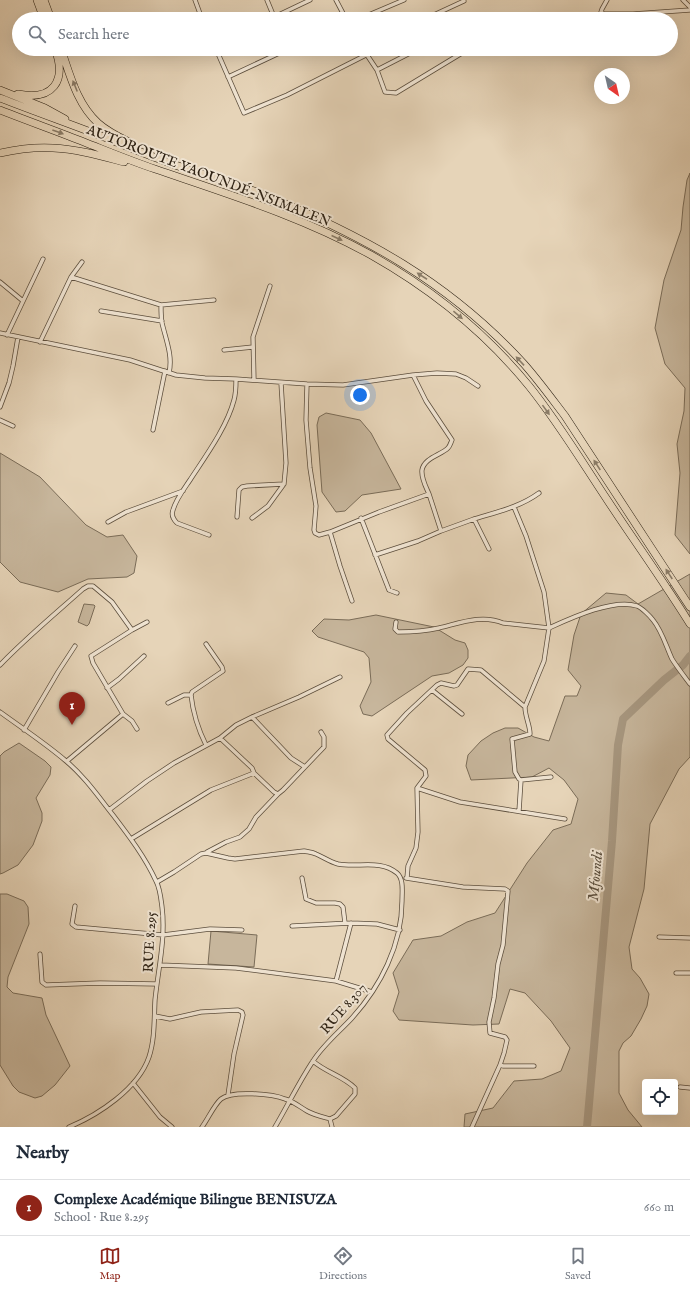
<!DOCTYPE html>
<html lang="en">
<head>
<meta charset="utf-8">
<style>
	:root { --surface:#fff; --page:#f2f2f3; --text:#1f2937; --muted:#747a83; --line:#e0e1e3; --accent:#8f2418 }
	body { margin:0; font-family:"IM FELL English",serif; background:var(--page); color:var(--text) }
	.controls { position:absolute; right:12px; bottom:12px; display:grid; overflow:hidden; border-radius:4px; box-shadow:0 4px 16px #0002 }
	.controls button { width:36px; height:36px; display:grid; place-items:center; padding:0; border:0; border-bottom:1px solid var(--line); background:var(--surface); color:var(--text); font:20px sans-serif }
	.compass { position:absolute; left:594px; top:68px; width:36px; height:36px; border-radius:50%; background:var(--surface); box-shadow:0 4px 16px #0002; rotate:146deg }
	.you { position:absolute; left:360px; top:395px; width:14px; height:14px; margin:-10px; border:3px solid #fff; border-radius:50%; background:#1a73e8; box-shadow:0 0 0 6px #1a73e833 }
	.badge { display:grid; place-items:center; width:26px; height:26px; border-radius:50%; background:var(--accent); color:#fff; font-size:13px; font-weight:700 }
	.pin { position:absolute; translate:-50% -33px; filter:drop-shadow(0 1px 2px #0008) }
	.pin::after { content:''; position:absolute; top:21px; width:14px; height:12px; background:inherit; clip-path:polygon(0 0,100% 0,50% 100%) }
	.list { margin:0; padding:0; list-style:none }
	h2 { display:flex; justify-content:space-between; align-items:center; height:52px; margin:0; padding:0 16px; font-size:17px }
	h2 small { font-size:13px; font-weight:400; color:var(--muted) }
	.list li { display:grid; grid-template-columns:26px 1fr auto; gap:12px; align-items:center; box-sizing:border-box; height:56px; padding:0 16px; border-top:1px solid var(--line) }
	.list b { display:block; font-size:15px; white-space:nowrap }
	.list p { margin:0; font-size:13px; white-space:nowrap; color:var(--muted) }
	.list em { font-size:13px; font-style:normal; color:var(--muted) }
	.icon { flex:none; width:22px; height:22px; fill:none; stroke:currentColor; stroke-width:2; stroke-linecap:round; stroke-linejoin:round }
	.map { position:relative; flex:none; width:690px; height:1127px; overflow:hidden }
	.search { position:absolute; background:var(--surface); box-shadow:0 4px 16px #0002; left:12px; right:12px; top:12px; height:44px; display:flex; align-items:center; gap:10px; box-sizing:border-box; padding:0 14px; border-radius:22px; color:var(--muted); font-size:15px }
	.sheet { height:108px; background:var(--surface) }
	nav { display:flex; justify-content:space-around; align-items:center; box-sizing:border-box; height:56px; border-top:1px solid var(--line); background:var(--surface); font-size:11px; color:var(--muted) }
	nav a { display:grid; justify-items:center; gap:2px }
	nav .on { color:var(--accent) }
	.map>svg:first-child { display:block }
</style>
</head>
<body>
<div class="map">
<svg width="690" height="1127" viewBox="0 0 690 1127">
	<rect width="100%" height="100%" fill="#e6d4b8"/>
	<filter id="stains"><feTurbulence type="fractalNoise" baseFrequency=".005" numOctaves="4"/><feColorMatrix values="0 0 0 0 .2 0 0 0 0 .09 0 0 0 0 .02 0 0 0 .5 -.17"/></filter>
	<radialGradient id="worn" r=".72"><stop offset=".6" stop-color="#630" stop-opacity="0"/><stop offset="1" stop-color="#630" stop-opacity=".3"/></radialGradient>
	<path fill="#c7b69c" stroke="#7a6c58" d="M690 173V554L675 535 680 473 677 444 684 411 685 388 665 364 655 328 664 280 681 230 683 207 687 180Z
		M326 413 360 420 371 433 401 489 362 495 345 511 336 512 322 492 317 425 319 417Z
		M0 453 40 477 86 525 107 537 123 535 137 556 134 573 127 577 88 579 58 592 20 582 0 562Z
		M690 574V757L679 769 650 824 644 889 629 947 632 969 640 978 649 994 647 1006 641 1019 631 1036 623 1043 619 1051V1093L628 1110 642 1127H464L465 1114 493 1108 514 1081 542 1079 561 1071 570 1048 551 1021 525 993 510 989 499 1024 473 1025 399 1020 393 1011 399 992 393 973 413 940 441 936 467 922 495 913 527 863 553 830 571 824 578 799 564 780 549 768 532 777 471 780 466 766 468 755 481 741 493 733 505 728H518L534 737 549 741 565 696H577L581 686 568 670 574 635 581 614 606 593 626 595 638 604Z
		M84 604 94 605 95 606 89 624 87 626 78 622Z
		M376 615 434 627 455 640 465 643 468 650V658L463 665 449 673 432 676 372 716 363 714 360 706 371 682 369 658 364 652 318 637 312 631 324 619 349 620Z
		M19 743 45 761 51 767 50 775 36 798 42 813V821L33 845 18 865 3 873 0 874V756L4 752Z
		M0 894H7L24 901 28 907 29 924 8 977 7 987 13 993 42 998 46 1015 70 1066 55 1085 42 1096 35 1098 19 1092 13 1086 0 1065Z
		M211 931 257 935 254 967 208 964Z"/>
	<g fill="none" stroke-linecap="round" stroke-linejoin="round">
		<path stroke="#a79780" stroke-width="8" d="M587 1127 612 841 618 745 623 719 664 680 683 665 690 656"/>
		<defs>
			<path id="street" d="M195 0 202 19
				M267 0 274 17
				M336 0 346 19
				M607 0 602 9 601 12 604 14H633L690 10
				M683 0 690 7
				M270 19 310 0
				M359 19 404 0
				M425 19 464 1
				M216 49 244 113 287 95 366 55
				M363 49 377 70 385 92 396 93 462 53 472 49
				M377 70 418 49
				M228 77 288 49
				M71 277 161 305 214 300
				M0 282 23 301
				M161 305C161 311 161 317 162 323 166 340 173 356 169 373
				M101 311 162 321
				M0 333 130 360 176 375 205 378 236 379 307 384 343 385 413 375 437 373 456 374 466 378 478 386
				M7 335 43 259
				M40 342 71 277 82 262
				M224 350 253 347
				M413 375 426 401 452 440C451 442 450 446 448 448 441 455 424 458 422 470 421 478 426 487 429 494
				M254 380 253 337 270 286
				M307 384 306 420 310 468 316 506 314 530 315 533 319 535 330 532
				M0 407 9 383 13 366 18 337
				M0 420 13 426
				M153 430 165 371
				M514 507 526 536 544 592 549 628C571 618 614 598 637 606 642 608 650 616 653 620 662 631 666 646 672 659 677 667 684 676 690 684
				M237 517 239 490 242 487 247 486 284 484
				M252 518 268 506 284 484 286 463 281 383
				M361 518 389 590 397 593
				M474 519C497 512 520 507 539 493
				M108 522 126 512 183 491
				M209 535 177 523C173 519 171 515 173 510 176 499 184 489 190 480 205 457 227 427 234 400 236 393 236 386 236 379
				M375 555 418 541 441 531
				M352 601 340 566 330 532 379 512 429 494 441 531 474 519 489 549
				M396 622 395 629 398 632C411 632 426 631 439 628 460 623 482 614 503 623L549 628 544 661 525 707C525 717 530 725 530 734L512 739 515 772 519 779 521 780 551 777
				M206 644 222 667 223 671 192 692 191 695C193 713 198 729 206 745
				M0 665C26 638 55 614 83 589L88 586H93L112 602 132 630
				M107 688 119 679 144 656
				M432 690 462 714
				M168 703 184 695H191
				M0 712C22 728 45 743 66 761 84 776 98 796 113 815 129 836 145 857 156 881 160 888 161 899 162 907 166 938 158 970 155 1000 154 1019 155 1039 149 1057 138 1089 98 1115 69 1127
				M123 714 132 721 137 729
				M252 717 291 758 305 767
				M24 730 58 672 75 646
				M220 738 236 725 252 717 299 697 340 677
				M67 761 123 714 93 663 91 656 132 630 147 622
				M254 773 274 792 278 794 283 790 324 747V737L321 732
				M417 788 460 802 565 819
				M109 810 147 781 174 763 220 738 252 768 254 773 211 790 131 839
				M519 811 521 780
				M207 852 226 842 240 837 249 829 256 817 278 794
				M302 878 306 899 316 903H335L340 904 343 907 345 923
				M406 878 463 887 505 889 508 891 503 945 498 964 494 998 489 1022 490 1033 505 1037 507 1040 504 1053 500 1065 503 1066H534
				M407 878 408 866 416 848 418 832 417 788 426 776 425 770 388 739 387 735 407 713 437 685 441 683 454 686 457 685 468 669 481 670 525 707
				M157 882 174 872 201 854 206 853 228 858 235 859 304 851C308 852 312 852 316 854 323 857 330 862 338 864 358 868 380 859 397 873 404 879 402 892 402 901 402 945 380 987 352 1018 339 1032 323 1045 313 1061 299 1082 288 1105 275 1127
				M75 906 72 924 76 927 163 935 210 929 242 930
				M292 926 351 923 377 924 400 930
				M659 937 690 938
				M40 954 42 982 46 985 100 983 157 984
				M160 965 236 968 336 981 372 992
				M676 973H690
				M336 981 351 923
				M155 1016 170 1019 201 1012 238 1010 242 1012 243 1015 234 1054 228 1095
				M133 1083 160 1117 172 1127
				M680 1087 690 1088
				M330 1119 332 1127
				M202 1127C208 1119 214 1105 221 1099 232 1090 273 1094 285 1099 293 1101 300 1107 307 1111 314 1115 323 1117 330 1119L336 1116 355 1094V1088C343 1076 325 1072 313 1061
				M472 1127 500 1065"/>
			<path id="highway" d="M37 0 44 19
				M44 0 51 19
				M61 49C70 75 77 104 98 123 108 132 121 138 133 144
				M0 90 45 108 65 119
				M18 94C53 101 67 81 55 49
				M0 98C36 112 73 125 109 139 128 147 148 155 167 162 199 174 231 182 262 194 364 236 449 282 524 364 539 381 552 399 565 416L690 607
				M0 110C28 121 56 131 84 142 107 151 131 161 155 169 228 194 303 217 371 255 431 289 486 333 529 386 558 422 582 462 608 501 635 542 664 582 690 624
				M0 153C18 149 35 147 53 148 77 149 101 156 124 162"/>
		</defs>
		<use href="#street" stroke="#5c4e3d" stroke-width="5"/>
		<use href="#highway" stroke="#2e2214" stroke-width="8"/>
		<use href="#street" stroke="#efe3d1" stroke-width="3.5"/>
		<use href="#highway" stroke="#e6d4b8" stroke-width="7"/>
	</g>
	<defs><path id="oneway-solid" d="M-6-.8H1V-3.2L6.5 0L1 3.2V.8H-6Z"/></defs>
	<g fill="#8a7b66">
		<use href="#oneway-solid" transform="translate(75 86) rotate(-112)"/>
		<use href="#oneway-solid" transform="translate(58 132) rotate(20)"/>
		<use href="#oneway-solid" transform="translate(337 238) rotate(25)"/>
		<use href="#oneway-solid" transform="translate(422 276) rotate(-147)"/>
		<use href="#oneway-solid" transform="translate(458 315) rotate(40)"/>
		<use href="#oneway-solid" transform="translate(520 361) rotate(-133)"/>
		<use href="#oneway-solid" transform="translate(546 410) rotate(54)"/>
		<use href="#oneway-solid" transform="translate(597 465) rotate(-123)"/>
		<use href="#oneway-solid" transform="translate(669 574) rotate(-123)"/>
	</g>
	<g text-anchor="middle" stroke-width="4" stroke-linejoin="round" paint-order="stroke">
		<g font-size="14" fill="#2e2214" stroke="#efe3d1">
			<text transform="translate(209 175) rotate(21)" y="5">AUTOROUTE YAOUNDÉ-NSIMALEN</text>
			<text transform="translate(149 942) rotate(-87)" y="5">RUE 8.295</text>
			<text transform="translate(343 1008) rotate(-49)" y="5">RUE 8.307</text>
		</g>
		<g font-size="15" font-style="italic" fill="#584b3a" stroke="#efe3d1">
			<text transform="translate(595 876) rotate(-85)" y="5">Mfoundi</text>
		</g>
	</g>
	<rect width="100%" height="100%" filter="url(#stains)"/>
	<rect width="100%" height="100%" fill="url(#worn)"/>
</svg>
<div class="controls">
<button><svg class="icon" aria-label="locate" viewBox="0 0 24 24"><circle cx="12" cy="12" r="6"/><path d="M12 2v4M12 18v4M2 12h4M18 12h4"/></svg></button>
</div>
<svg class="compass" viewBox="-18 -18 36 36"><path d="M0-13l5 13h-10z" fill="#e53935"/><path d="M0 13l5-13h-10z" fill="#747a83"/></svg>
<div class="you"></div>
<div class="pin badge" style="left:72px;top:725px">1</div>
<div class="search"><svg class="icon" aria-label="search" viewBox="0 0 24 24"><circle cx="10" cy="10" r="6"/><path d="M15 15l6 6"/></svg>Search here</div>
</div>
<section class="sheet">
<h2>Nearby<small></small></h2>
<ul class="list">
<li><span class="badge">1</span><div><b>Complexe Académique Bilingue BENISUZA</b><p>School · Rue 8.295</p></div><em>660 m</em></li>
</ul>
</section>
<nav>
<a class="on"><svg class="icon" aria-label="map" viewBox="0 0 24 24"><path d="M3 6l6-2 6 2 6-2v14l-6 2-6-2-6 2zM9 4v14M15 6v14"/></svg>Map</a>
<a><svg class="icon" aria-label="directions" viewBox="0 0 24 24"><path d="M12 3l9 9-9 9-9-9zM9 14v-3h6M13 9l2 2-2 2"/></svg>Directions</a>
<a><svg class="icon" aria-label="saved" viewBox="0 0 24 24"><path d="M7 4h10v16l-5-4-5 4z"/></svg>Saved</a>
</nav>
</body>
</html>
